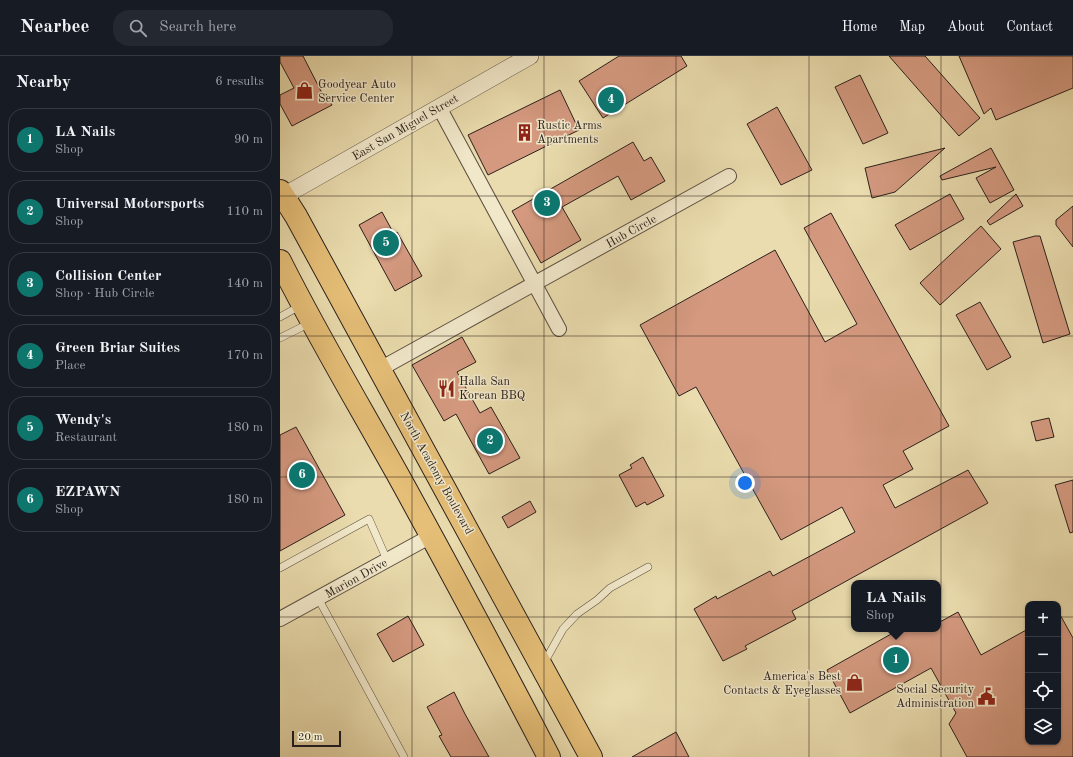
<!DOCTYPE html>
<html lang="en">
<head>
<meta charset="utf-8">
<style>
	:root { --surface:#171b24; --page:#242831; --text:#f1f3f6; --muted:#9ea1a6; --line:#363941; --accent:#0f766e }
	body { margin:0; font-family:"Old Standard TT",serif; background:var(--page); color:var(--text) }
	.controls { position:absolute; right:12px; bottom:12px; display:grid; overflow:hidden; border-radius:8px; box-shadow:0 1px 3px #0004 }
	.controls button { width:36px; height:36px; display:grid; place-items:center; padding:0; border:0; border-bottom:1px solid var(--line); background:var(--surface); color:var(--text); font:20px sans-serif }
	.scale { position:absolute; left:12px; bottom:10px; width:49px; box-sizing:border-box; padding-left:4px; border:2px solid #2b201b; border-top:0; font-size:11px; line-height:14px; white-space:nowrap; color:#2b201b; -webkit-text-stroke:3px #f1e8ca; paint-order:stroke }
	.you { position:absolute; left:465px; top:427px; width:14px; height:14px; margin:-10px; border:3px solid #fff; border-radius:50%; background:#1a73e8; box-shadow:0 0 0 6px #1a73e833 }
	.badge { display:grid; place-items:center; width:26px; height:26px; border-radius:50%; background:var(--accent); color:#fff; font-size:13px; font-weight:700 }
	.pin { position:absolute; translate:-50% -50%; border:2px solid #fff; box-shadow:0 1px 4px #0006 }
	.popup { position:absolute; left:571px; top:524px; width:90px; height:52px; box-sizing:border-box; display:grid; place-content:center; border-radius:8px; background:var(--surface); filter:drop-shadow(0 1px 3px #0005); font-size:13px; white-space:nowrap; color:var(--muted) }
	.popup b { font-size:15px; color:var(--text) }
	.popup::after { content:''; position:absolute; left:50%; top:100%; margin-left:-8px; border:8px solid transparent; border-top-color:var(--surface) }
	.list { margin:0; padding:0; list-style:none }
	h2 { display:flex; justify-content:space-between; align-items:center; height:52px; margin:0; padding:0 16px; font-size:17px }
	h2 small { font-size:13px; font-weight:400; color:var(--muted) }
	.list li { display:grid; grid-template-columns:26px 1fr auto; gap:12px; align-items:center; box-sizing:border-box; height:64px; margin:0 8px 8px; padding:0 8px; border:1px solid var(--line); border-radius:16px }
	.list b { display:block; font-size:15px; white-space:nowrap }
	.list p { margin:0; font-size:13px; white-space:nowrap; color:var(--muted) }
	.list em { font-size:13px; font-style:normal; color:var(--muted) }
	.icon { flex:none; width:22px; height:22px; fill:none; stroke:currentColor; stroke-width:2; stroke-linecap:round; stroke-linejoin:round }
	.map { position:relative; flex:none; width:793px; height:701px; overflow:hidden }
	header { display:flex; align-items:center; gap:24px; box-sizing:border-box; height:56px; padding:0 20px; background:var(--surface); border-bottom:1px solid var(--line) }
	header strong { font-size:19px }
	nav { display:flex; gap:22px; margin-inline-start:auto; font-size:14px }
	.search { width:280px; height:36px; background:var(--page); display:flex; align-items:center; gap:10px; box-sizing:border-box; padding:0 14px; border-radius:16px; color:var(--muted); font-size:15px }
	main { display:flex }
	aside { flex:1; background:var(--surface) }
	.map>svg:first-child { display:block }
</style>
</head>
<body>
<header>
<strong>Nearbee</strong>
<div class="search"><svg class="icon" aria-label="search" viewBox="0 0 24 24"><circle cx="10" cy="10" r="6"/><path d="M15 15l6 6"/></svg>Search here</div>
<nav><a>Home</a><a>Map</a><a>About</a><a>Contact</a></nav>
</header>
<main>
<aside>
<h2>Nearby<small>6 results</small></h2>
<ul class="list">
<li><span class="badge">1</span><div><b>LA Nails</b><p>Shop</p></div><em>90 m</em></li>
<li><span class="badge">2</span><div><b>Universal Motorsports</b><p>Shop</p></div><em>110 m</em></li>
<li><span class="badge">3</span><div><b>Collision Center</b><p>Shop · Hub Circle</p></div><em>140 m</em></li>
<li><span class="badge">4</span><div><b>Green Briar Suites</b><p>Place</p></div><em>170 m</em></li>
<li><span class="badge">5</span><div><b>Wendy's</b><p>Restaurant</p></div><em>180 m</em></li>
<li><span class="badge">6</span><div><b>EZPAWN</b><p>Shop</p></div><em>180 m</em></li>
</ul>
</aside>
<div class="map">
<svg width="793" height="701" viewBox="0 0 793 701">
	<rect width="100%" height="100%" fill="#eadcae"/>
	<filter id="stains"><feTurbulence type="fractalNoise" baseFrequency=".005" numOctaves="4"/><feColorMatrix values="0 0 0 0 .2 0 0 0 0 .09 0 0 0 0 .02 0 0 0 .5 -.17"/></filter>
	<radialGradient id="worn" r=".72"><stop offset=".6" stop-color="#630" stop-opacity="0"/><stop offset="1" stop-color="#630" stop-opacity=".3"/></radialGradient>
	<path fill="#d4997f" stroke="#2b201b" d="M0 0H23L43 39 46 38 52 49 12 70 0 48V39L14 32 0 6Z
		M339 0H401L407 10 323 62 299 25Z
		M609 0H645L700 62 679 80Z
		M679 0H793V32L716 64 711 52 704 58Z
		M580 19 608 77 583 88 555 31Z
		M280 34 299 74 208 119 188 79Z
		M497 51 532 114 501 129 467 68Z
		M353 86 364 105 371 101 385 125 351 144 338 120 282 151 301 184 261 207 232 155Z
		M665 92 615 136 592 142 585 112Z
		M711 92 734 134 710 147 696 122 716 111 662 124 660 120Z
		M670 138 684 163 630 194 615 169Z
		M736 138 743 150 710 169 707 165Z
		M793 150V191L776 169V164Z
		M102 156 114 178 117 176 142 220 115 235 79 169Z
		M551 157 669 370 623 395 633 413 603 429 615 452 688 414 708 447 512 555 516 563 465 590 467 593 443 605 414 553 436 540 437 543 490 515 493 520 575 476 562 451 501 484 416 331 399 340 360 269 495 194 545 286 577 268 524 172Z
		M701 170 721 193 660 249 640 227Z
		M755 180H760L790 278 763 287 733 186Z
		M700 246 731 301 707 314 676 259Z
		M182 281 196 306 177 316 200 357 211 351 240 402 209 418 176 358 164 365 132 309Z
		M769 362 774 381 756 385 751 366Z
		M16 371 65 459 0 495V379Z
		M363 401 384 440 367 449 365 446 356 451 339 419 352 412 350 409Z
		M793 424V476L790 477 775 429Z
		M250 445 256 456 228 472 222 461Z
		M778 555 793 582V701H687L669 668 676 657 651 612 570 657 547 614 620 573H658V567L678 556 701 599 748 573V686H778Z
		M128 560 144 589 113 606 97 578Z
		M174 636 185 658 209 701H171L159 680 162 679 147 651Z
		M396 676 409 701H352Z"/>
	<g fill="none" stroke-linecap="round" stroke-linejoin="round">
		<defs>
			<path id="service" d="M0 261 20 250
				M0 282 30 267
				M0 512 89 463 107 504
				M38 542 124 701
				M264 607 283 573 297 558 317 544 330 532 368 511"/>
			<path id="minor" d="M159 51 279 273
				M100 313 449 120
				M0 563 151 480"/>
			<path id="tertiary" d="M0 142 250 0"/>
			<path id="trunk" d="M0 135 16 160 311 701
				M0 205C38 281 82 354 123 428 173 519 221 609 269 701"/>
		</defs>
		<use href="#service" stroke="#5b4f40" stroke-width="8"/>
		<use href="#minor" stroke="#5b4f40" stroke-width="16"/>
		<use href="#tertiary" stroke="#5b4f40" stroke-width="18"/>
		<use href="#trunk" stroke="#2b201b" stroke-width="24"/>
		<use href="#service" stroke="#f1e8ca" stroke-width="7"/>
		<use href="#minor" stroke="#f1e8ca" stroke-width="14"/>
		<use href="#tertiary" stroke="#f1e8ca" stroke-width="17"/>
		<use href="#trunk" stroke="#e5be77" stroke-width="22"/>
	</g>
	<path fill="none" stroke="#2b201b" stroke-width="1" stroke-opacity="0.55" d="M132 0V701M264 0V701M396 0V701M529 0V701M661 0V701M0 140H793M0 280H793M0 421H793M0 561H748M778 561H793"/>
	<defs>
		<symbol id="shop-bare" viewBox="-9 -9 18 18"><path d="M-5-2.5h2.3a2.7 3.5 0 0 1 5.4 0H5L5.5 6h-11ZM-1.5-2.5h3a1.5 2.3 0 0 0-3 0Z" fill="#8f2418" stroke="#f1e8ca" stroke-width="2.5" paint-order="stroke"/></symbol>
		<symbol id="building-bare" viewBox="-9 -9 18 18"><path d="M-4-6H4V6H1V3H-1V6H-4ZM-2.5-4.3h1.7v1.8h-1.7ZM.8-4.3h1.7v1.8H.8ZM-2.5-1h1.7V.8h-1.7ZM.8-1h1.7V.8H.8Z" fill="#8f2418" stroke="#f1e8ca" stroke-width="2.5" paint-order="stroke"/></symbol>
		<symbol id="restaurant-bare" viewBox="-9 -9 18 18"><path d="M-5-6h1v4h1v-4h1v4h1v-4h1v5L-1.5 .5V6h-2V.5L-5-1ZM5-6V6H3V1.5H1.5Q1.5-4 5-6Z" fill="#8f2418" stroke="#f1e8ca" stroke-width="2.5" paint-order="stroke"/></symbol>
		<symbol id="civic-bare" viewBox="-9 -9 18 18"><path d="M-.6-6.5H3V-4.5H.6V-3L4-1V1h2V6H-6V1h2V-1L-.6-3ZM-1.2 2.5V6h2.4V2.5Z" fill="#8f2418" stroke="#f1e8ca" stroke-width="2.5" paint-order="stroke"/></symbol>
	</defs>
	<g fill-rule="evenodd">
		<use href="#shop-bare" x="12" y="22" width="25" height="25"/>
		<use href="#building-bare" x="232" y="64" width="25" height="25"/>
		<use href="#restaurant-bare" x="154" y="320" width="25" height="25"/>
		<use href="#shop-bare" x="562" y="614" width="25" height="25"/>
		<use href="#civic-bare" x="694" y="628" width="25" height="25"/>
	</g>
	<g text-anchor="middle" stroke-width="3" stroke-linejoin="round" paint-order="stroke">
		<g font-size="12" fill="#2b201b" stroke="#f1e8ca" text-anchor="start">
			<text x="38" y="32">Goodyear Auto<tspan x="38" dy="14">Service Center</tspan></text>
			<text x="257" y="73">Rustic Arms<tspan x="257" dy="14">Apartments</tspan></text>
			<text x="179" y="329">Halla San<tspan x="179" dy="14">Korean BBQ</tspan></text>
			<text x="561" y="624" text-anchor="end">America's Best<tspan x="561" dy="14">Contacts &amp; Eyeglasses</tspan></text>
			<text x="694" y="637" text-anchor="end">Social Security<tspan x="694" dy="14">Administration</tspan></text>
		</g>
		<g font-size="12" fill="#2b201b" stroke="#f1e8ca">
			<text transform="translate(125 71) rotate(-30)" y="4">East San Miguel Street</text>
			<text transform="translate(351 175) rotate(-29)" y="4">Hub Circle</text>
			<text transform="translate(157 417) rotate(61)" y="4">North Academy Boulevard</text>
			<text transform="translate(76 522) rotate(-29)" y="4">Marion Drive</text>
		</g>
	</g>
	<rect width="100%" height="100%" filter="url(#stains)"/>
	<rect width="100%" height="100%" fill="url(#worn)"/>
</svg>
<div class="controls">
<button>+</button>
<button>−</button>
<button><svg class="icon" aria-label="locate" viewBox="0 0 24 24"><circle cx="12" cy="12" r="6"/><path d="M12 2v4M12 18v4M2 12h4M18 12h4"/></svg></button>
<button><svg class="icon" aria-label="layers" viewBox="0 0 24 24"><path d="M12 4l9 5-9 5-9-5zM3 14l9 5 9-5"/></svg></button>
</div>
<div class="scale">20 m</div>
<div class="you"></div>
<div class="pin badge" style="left:616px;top:604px">1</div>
<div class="popup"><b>LA Nails</b>Shop</div>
<div class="pin badge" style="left:210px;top:385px">2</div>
<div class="pin badge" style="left:267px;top:147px">3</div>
<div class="pin badge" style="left:331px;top:44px">4</div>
<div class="pin badge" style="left:106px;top:187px">5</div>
<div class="pin badge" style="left:22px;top:419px">6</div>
</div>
</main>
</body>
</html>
